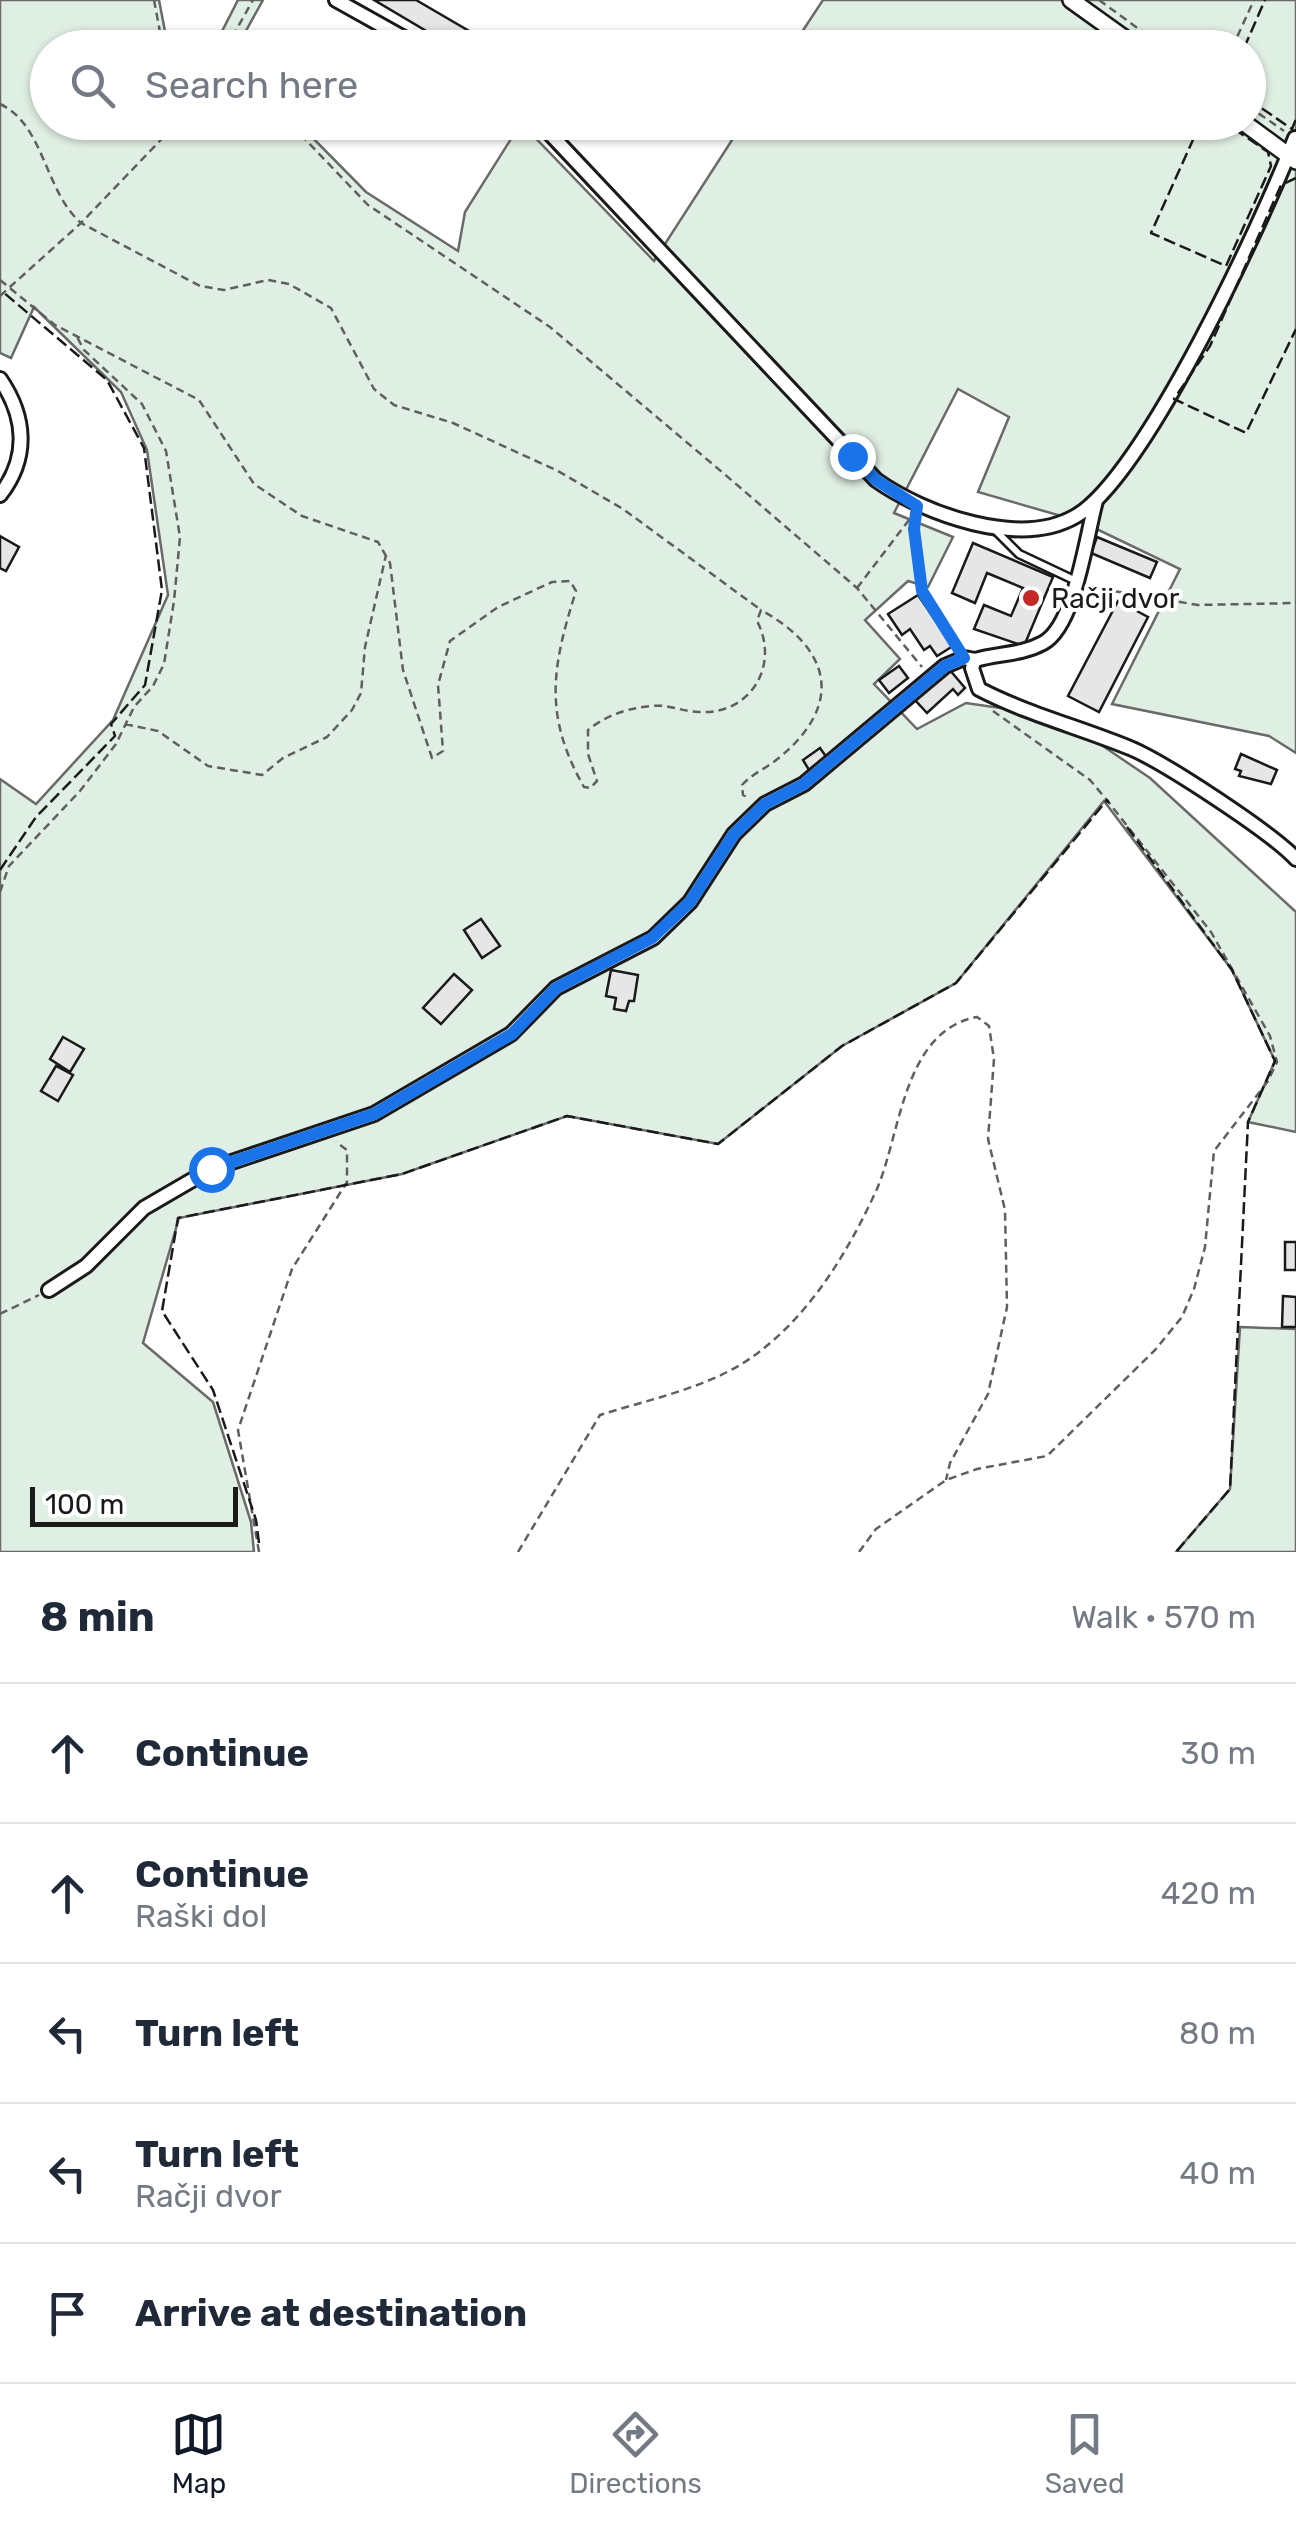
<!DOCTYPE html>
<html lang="en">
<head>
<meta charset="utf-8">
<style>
	:root { --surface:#fff; --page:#f2f2f3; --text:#1f2937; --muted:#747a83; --line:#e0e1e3; --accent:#111827 }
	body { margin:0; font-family:Rubik,sans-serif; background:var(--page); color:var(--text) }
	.scale { position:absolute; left:30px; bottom:25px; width:208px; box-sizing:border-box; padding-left:10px; border:5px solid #1a1a1a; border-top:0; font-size:28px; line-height:35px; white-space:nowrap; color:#1a1a1a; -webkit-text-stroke:8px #fff; paint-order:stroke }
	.stop { position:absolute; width:30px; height:30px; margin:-22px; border:8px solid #1a73e8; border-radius:50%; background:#fff }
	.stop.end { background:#1a73e8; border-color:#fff; box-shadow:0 2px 10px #0008 }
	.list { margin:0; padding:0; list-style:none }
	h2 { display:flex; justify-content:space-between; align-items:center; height:130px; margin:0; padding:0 40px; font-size:42px }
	h2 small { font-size:32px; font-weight:400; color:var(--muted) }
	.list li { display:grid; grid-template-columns:65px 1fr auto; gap:30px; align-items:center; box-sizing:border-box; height:140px; padding:0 40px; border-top:2px solid var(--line) }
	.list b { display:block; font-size:38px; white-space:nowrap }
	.list p { margin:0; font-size:32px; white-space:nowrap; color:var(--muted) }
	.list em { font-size:32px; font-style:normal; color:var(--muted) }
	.icon { flex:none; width:55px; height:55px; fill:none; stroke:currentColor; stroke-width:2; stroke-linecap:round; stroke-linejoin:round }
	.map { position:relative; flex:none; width:1296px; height:1552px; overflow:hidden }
	.search { position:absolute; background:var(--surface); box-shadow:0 2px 8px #0004; left:30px; right:30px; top:30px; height:110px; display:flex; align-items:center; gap:25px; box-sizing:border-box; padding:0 35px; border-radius:55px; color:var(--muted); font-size:38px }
	.sheet { height:830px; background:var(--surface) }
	nav { display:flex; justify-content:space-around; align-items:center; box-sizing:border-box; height:140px; border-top:2px solid var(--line); background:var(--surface); font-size:28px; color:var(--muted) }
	nav a { display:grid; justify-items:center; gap:5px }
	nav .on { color:var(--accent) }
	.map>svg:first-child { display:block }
</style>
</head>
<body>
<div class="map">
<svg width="1296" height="1552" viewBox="0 0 1296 1552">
	<rect width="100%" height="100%" fill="#fff"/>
	<path fill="#e0efe3" stroke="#6a6a6a" stroke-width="2.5" d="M0 0H159L168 47 48 48V122H249L305 130 366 192 458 251 465 212 521 123 654 261 743 123 1248 122V48L792 47 823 0H1296V753L1269 736 1112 704 1180 569 1082 522 978 492 1009 417 958 389 894 513 953 537 928 587 908 581 865 620 900 659 874 684 917 729 966 703 1022 711 1094 740 1150 778 1296 912V1132L1248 1122 1275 1061 1232 970 1104 801 956 983 842 1046 718 1144 567 1116 402 1174 179 1218 143 1343 213 1402 251 1522 254 1552H0V779L36 804 113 720 168 595 147 450 121 392 34 307 11 358 0 353Z
		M238 0H263L237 47H214Z
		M1240 1327 1296 1329V1552H1176L1230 1489Z"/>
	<path fill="#e6e6e6" stroke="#1a1a1a" stroke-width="2.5" d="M374 0H416L481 38 475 48H455Z
		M0 536 19 547 6 571 0 568Z
		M1097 537 1157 562 1150 578 1091 553Z
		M973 543 1053 577 1024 646 974 629 984 605 1011 616 1023 588 987 573 975 603 952 593Z
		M918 595 953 646 937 656 930 646 924 650 910 629 902 635 888 614Z
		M1118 601 1148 617 1099 712 1068 696Z
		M899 666 908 678 889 693 879 680Z
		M949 669 965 688 958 695 953 689 927 713 915 700Z
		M820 748 827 758 809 770 803 760Z
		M1241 754 1277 770 1271 784 1239 776 1241 771 1235 769Z
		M481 919 500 946 482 958 464 930Z
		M611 970 638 975 634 1001H629L626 1011 614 1009 616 998 606 996Z
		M454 974 472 990 441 1024 423 1008Z
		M63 1037 84 1049 70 1072 50 1059Z
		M56 1066 73 1075 58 1101 41 1091Z
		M1285 1242H1296V1270H1285Z
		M1283 1296 1296 1297V1327H1282Z"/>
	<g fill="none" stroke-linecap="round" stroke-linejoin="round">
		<defs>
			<path id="service" d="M995 530 1019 554 1074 580"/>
			<path id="minor" d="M336 0 422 48
				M539 122 876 480C924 514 1020 549 1076 516 1145 476 1264 218 1295 138
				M0 379C26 417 29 458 0 495
				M1096 501C1086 537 1075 626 1043 643 1021 655 998 653 975 660L972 668 979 689C1027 714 1079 727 1130 748 1164 762 1272 833 1296 859
				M49 1290 86 1266 144 1208 211 1169 374 1114 511 1034 556 988 653 938 690 902 734 834 765 804 804 784 945 666 964 658 975 660"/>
			<path id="tertiary" d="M1071 0 1138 48
				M1243 122 1296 161"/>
		</defs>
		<use href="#service" stroke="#1a1a1a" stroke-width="11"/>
		<use href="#minor" stroke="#1a1a1a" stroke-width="18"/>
		<use href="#tertiary" stroke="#1a1a1a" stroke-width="20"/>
		<path stroke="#5f5f5f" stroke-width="2.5" stroke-dasharray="8 5" stroke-linecap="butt" d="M154 0 163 48
			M1099 0 1165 48
			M226 48 253 0
			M1232 48 1254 0
			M0 104C44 124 45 192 81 223L200 286 224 290 268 280 289 284 331 308 374 389 394 405 453 423 558 471 623 509 761 610
			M1248 106 1284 131
			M211 122 245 135 303 137 368 205 550 327 722 472 857 588 922 667
			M0 280 55 325 199 400 254 484 302 516 378 542 390 563 403 670 432 758 443 751 438 685 450 641 498 607 552 582 570 581 576 591C552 667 543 715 584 787L590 788 597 781 588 754V730C607 715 627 708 653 706 668 704 684 712 699 712 751 715 780 665 757 621L761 610C830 648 845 703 780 757 767 768 753 773 742 785L743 795 750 798
			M0 296 81 223 178 122
			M916 517 923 591 960 647
			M1089 587 1198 605 1296 603
			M857 588 912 516
			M125 724 158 731 208 766 262 775 283 758 327 737 352 710 361 693 365 647 386 555
			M0 892 9 866 80 791 116 744 134 707 153 686 164 664 174 601 180 537 166 451 142 404 84 350 77 337
			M0 1314 39 1295
			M259 1552 238 1430 292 1269 347 1182V1150L336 1142
			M518 1552 600 1415C650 1399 712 1387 755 1355 810 1315 848 1252 876 1191 901 1136 902 1031 977 1017L989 1026 994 1059 988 1139 1005 1210 1007 1307 988 1394 950 1463 946 1480
			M859 1552 876 1529 946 1480 977 1469 1047 1456 1155 1350 1182 1317 1194 1289 1205 1247 1214 1151 1268 1081 1277 1062 1270 1036 1211 932 1106 799 1090 780 993 711"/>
		<use href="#service" stroke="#fff" stroke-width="6"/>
		<use href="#minor" stroke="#fff" stroke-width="12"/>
		<use href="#tertiary" stroke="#fff" stroke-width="15"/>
		<path stroke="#1a1a1a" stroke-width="2.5" stroke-dasharray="12 5" stroke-linecap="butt" d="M1244 48 1265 0
			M1248 99 1292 129 1296 119
			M1201 122 1151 233 1226 266 1271 166 1268 152 1224 122
			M1296 178 1281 185 1210 346 1174 399 1246 433 1296 329
			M1127 827 1232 970 1275 1061 1248 1122 1230 1489 1176 1552
			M0 870 36 817 115 736 111 724 145 685 162 590 144 448 107 380 3 292
			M259 1543 256 1520 213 1390 162 1311 178 1218 402 1174 567 1116 718 1144 842 1046 956 983 1107 800 1109 803"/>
	</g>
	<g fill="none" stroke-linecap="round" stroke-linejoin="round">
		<path stroke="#1a73e8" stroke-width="12" d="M211 1169 374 1114 512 1034 556 988 652 938 690 902 734 834 765 804 804 784 945 666 964 658 922 591 914 529 917 506 876 480 852 456"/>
	</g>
	<circle fill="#c62828" stroke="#fff" stroke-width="4" cx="1031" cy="598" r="10"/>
	<g text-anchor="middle" stroke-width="8" stroke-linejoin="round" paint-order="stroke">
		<g font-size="28" fill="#1a1a1a" stroke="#fff" text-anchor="start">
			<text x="1051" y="608">Račji dvor</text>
		</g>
	</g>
</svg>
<div class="scale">100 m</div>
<div class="stop" style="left:211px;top:1169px"></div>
<div class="stop end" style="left:852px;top:456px"></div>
<div class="search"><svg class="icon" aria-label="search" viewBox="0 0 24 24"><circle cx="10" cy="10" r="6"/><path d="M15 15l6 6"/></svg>Search here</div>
</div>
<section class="sheet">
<h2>8 min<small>Walk · 570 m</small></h2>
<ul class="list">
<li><svg class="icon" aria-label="ahead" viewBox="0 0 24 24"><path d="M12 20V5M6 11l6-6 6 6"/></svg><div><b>Continue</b></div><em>30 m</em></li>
<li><svg class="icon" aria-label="ahead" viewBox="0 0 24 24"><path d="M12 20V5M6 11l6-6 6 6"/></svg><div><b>Continue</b><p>Raški dol</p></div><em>420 m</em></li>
<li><svg class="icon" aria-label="left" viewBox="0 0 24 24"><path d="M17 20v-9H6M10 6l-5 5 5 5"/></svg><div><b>Turn left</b></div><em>80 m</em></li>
<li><svg class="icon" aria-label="left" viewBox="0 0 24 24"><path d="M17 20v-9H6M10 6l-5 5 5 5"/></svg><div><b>Turn left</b><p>Račji dvor</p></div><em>40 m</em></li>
<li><svg class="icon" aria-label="arrive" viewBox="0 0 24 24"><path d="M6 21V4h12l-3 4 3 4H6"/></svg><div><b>Arrive at destination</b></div></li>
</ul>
</section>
<nav>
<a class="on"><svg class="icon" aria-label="map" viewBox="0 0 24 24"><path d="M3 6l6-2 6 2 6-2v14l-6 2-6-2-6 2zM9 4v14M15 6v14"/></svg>Map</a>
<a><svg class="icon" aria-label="directions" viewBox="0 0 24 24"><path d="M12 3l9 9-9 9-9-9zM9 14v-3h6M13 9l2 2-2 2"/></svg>Directions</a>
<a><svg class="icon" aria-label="saved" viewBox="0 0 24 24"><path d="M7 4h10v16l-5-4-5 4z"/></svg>Saved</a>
</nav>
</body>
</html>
